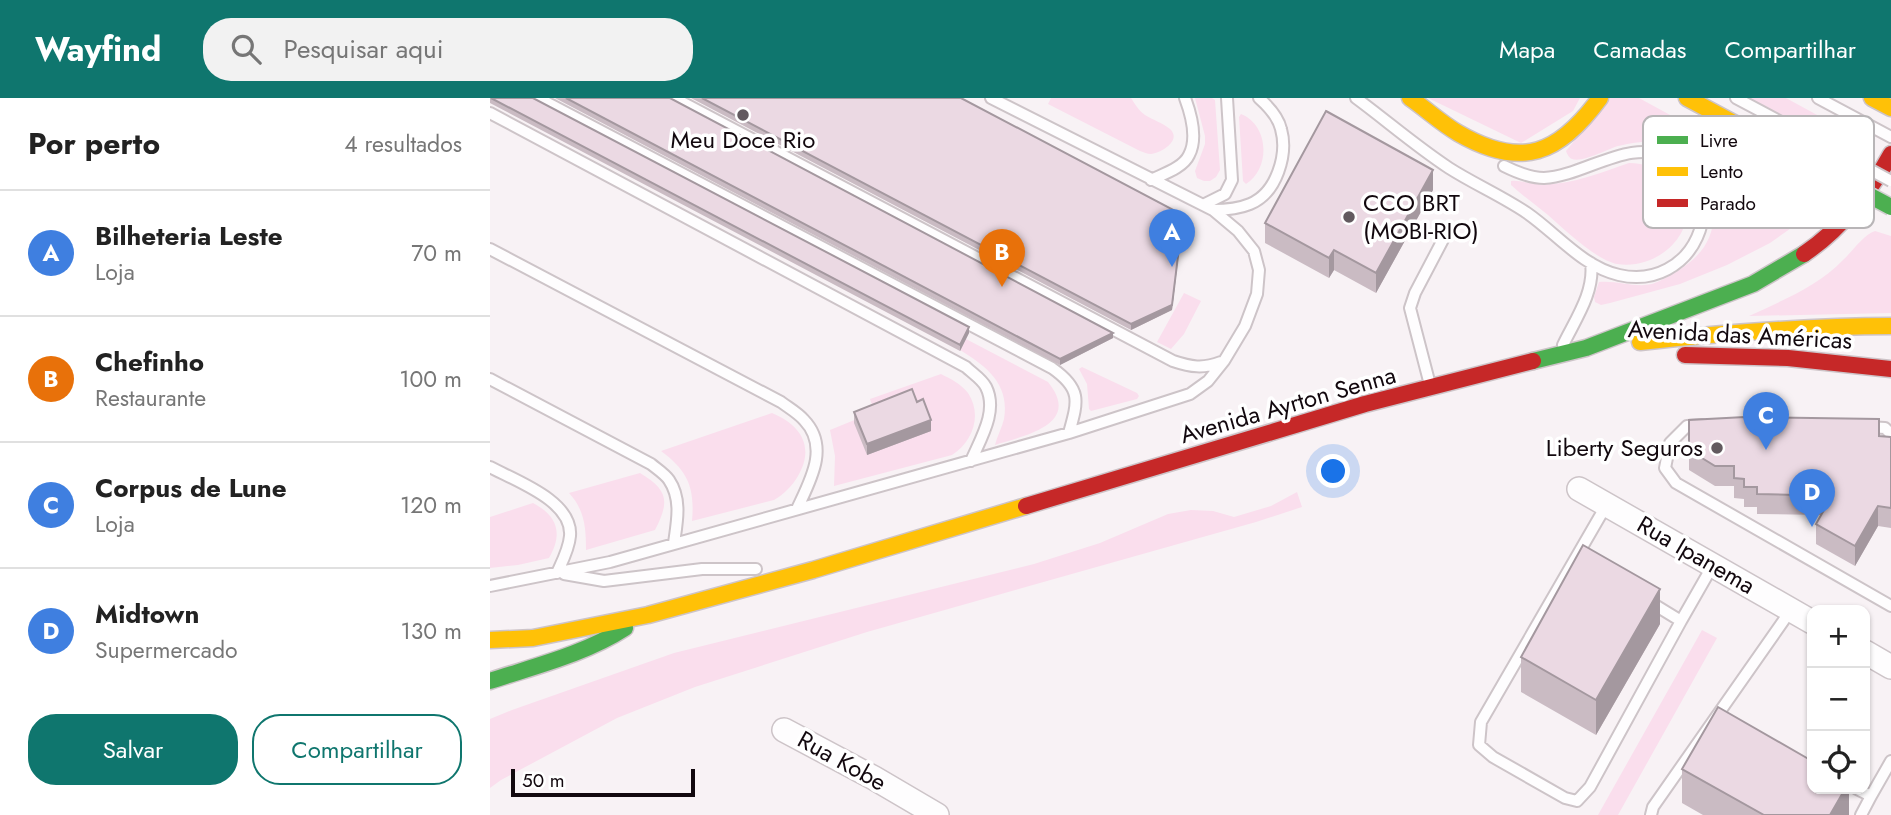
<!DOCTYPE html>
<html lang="pt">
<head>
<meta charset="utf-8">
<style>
	:root { --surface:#fff; --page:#f2f2f2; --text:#222; --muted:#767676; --line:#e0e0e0; --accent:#0f766e }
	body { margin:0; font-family:Jost,sans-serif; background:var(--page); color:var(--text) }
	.controls { position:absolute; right:21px; bottom:21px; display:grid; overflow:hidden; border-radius:14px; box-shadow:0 2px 5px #0004 }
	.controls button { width:63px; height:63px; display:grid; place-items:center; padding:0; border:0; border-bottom:2px solid var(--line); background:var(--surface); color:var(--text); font:35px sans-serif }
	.scale { position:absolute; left:21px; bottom:18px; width:184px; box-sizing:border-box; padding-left:7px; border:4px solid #12080e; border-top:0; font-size:19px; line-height:24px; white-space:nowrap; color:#12080e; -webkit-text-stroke:5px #fff; paint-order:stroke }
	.you { position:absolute; left:844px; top:374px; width:24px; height:24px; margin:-18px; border:5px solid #fff; border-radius:50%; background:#1a73e8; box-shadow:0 0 0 10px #1a73e833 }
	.badge { display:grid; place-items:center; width:46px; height:46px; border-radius:50%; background:var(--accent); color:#fff; font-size:23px; font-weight:700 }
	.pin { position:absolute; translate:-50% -58px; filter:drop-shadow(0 2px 4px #0008) }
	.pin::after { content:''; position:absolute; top:37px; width:24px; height:21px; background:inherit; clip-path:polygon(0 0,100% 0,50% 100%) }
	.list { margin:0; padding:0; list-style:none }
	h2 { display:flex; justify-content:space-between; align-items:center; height:91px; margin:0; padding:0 28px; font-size:30px }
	h2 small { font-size:23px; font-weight:400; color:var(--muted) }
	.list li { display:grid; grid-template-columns:46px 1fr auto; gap:21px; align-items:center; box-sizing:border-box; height:126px; padding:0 28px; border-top:2px solid var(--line) }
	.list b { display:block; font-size:26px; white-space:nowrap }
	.list p { margin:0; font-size:23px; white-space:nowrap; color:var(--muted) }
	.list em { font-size:23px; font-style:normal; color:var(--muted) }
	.actions { display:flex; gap:14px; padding:21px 28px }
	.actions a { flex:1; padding:16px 0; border:2px solid var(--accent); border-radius:28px; text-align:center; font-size:24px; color:var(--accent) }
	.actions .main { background:var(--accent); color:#fff }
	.icon { flex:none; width:38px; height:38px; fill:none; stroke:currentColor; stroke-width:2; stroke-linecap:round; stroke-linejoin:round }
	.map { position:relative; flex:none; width:1401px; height:717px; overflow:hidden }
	header { display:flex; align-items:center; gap:42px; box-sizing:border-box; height:98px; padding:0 35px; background:var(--accent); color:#fff }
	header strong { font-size:33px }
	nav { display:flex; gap:38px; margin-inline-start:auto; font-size:24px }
	.search { width:490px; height:63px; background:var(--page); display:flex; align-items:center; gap:18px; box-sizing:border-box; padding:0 24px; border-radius:28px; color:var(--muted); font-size:26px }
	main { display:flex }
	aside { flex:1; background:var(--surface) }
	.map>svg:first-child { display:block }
</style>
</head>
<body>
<header>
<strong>Wayfind</strong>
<div class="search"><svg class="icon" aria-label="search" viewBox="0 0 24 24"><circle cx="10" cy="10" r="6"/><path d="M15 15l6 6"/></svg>Pesquisar aqui</div>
<nav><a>Mapa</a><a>Camadas</a><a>Compartilhar</a></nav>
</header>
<main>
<aside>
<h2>Por perto<small>4 resultados</small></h2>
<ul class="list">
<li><span class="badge" style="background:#3f7fe0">A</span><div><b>Bilheteria Leste</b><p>Loja</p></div><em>70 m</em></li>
<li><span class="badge" style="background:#e8710a">B</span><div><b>Chefinho</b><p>Restaurante</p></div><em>100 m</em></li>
<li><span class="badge" style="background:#3f7fe0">C</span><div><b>Corpus de Lune</b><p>Loja</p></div><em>120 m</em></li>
<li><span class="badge" style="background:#3f7fe0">D</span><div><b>Midtown</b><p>Supermercado</p></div><em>130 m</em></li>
</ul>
<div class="actions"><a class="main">Salvar</a><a>Compartilhar</a></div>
</aside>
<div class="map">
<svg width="1401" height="717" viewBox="0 0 1401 717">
	<rect width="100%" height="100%" fill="#f8f2f5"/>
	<path fill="#fadeed" d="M561 0H641C645 6 649 13 655 17 663 22 673 25 680 31 692 42 672 55 661 56 657 56 654 54 650 53L558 6Z
		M705 0H722L725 2 730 72 726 79 720 83H714L707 80 705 73 715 46V38Z
		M938 0H1090L1083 13 1031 45Z
		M1119 0H1149L1292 78 1304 89 1314 111 1307 126 1280 145 1237 167 1190 186 1120 205 1111 207 1105 204 1104 199 1109 184C1126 182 1145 190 1162 186 1171 183 1178 178 1186 174 1221 153 1231 126 1218 87 1215 76 1209 63 1200 55 1183 38 1149 43 1128 48 1118 51 1092 65 1082 61 1079 60 1077 56 1076 53Z
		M1257 0H1296L1351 30 1342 43Z
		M751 16C779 27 781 70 756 86L753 83 749 19Z
		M1139 65C1155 65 1165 70 1178 79 1224 116 1177 174 1127 166 1106 162 1075 132 1058 117 1046 107 1033 98 1021 87V83C1030 82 1039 86 1048 86 1079 88 1110 75 1139 65Z
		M1385 133 1401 138V215L1259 218C1293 202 1327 189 1353 162 1362 154 1374 136 1385 133Z
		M694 195 711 203 694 236 681 251 667 244Z
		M476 241 558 284C593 327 533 338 505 347 507 338 512 330 514 321 520 286 496 268 470 252Z
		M592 269 647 295 649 298 647 301 601 313 599 311 597 286 589 271Z
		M451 276C461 281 471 286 478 295 493 318 482 344 462 357L344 388 345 358 340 332 384 314 380 301Z
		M282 315C311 327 325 349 308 378 302 388 294 396 284 402L202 423C205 390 198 373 171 353Z
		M150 375C178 392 180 403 165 432L96 452C96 431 95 412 79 395Z
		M807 394 812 409 766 424 377 534 205 589 127 620 11 682 0 690V621L22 612 184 555 544 466 610 445 678 416 701 412 723 413 744 419 781 408Z
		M43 405C68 418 73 436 59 460L28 467 0 470V419Z
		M1212 532 1227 540 1128 717H1108Z"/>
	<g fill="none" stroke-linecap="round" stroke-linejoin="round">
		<defs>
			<path id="lane" d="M48 0 562 270C592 291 588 303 579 335
				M184 0 683 263C701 269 713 271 731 264
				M866 0C897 23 927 49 959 70 984 86 1012 98 1037 115 1066 135 1093 169 1129 177 1203 194 1246 98 1181 61 1141 38 1095 78 1054 80 1040 80 1026 74 1014 68
				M1246 0 1340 50
				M1328 0 1401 39
				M0 15 476 269C482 275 492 281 496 289 508 313 491 340 481 363
				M661 82C673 76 693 70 699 57 708 40 701 16 695 0
				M713 107 735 96 742 82 737 0
				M723 112C735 112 748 111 760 106 787 95 798 56 791 31 788 18 778 8 769 0
				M0 151 291 304C299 310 308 315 314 322 340 349 320 383 307 411
				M1073 247C1085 222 1105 194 1101 165
				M0 281 161 366C167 371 175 376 179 382 192 401 187 424 184 445
				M939 283 920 210 925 195 957 134
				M1212 327 1197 328 1180 345 1175 370 1186 385 1401 508
				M1378 329 1395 330 1401 336
				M0 369C26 383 83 403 80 438 79 451 72 464 67 475
				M1117 406 991 624 989 647 1003 659 1075 700 1087 703 1100 689 1191 523 1160 504
				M74 476 114 483 212 471H266
				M0 488 120 464 579 335 700 296 718 283 734 263 755 228 767 196 769 172 764 153 748 133 723 112 501 0
				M1191 523 1223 467
				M1367 691 1381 698 1371 717
				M1381 698 1401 663
				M1161 717 1163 709 1301 512"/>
			<path id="street" d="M1089 391 1322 524
				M1375 554 1401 569
				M294 632 384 680 447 717"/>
			<path id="fast" d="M1043 263 1096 250 1263 186 1314 156
				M0 583C45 568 95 556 135 530"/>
			<path id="slow" d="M920 0C936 11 951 25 968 35 1032 72 1069 56 1110 0
				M1197 0 1313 62
				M1382 0 1401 10
				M1150 244C1233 235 1318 228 1401 228
				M0 542 43 540 158 517 323 472 536 408"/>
			<path id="jam" d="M1314 156C1350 132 1380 94 1401 56
				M1195 257 1298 260 1401 271
				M536 408 875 306 1043 263"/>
		</defs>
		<use href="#lane" stroke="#cdc4c8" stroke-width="14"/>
		<use href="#street" stroke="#cdc4c8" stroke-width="26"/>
		<use href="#fast" stroke="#cdc4c8" stroke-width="19"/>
		<use href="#slow" stroke="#cdc4c8" stroke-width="19"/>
		<use href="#jam" stroke="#cdc4c8" stroke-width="19"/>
		<use href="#lane" stroke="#fefdfe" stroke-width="10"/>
		<use href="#street" stroke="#fefdfe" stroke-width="23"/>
		<use href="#fast" stroke="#4caf50" stroke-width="16"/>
		<use href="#slow" stroke="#ffc107" stroke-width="16"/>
		<use href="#jam" stroke="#c62828" stroke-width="16"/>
		<defs>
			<path id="lane-bridge" d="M1340 50 1401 83"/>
			<path id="fast-bridge" d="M1313 62 1401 109"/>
		</defs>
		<use href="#lane-bridge" stroke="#cdc4c8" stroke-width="14" stroke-linecap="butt"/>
		<use href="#fast-bridge" stroke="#d2ced0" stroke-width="19" stroke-linecap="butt"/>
		<use href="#lane-bridge" stroke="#fefdfe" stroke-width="10"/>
		<use href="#fast-bridge" stroke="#4caf50" stroke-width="16"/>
	</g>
	<path fill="#cabbc3" d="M0 0H43L479 235 470 253 0 5Z
		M65 0H180L623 240 570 267Z
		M201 0H471L693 122 682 212 641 232Z
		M943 92 886 195 844 172 839 180 775 145V125Z
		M427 304 441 333 377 357 364 325V314Z
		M1199 322 1401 339V430L1388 428 1365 468 1326 446V426L1331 417 1267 416V409H1254V401L1244 400V388H1225L1199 372Z
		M1170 526 1106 637 1031 594V559Z
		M1192 671 1359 691V717H1213L1192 705Z"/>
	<path fill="#a4989f" d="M943 72V92L886 195V175Z
		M693 117 682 212 641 232V226Z
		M844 152V172L839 180V160Z
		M479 229V235L470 253V247Z
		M623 235V240L570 267V261Z
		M441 322V333L377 357V346Z
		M1388 408V428L1365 468V448Z
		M1170 491V526L1106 637V602Z
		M1355 691H1359V717H1340Z"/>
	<path fill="#ebd9e3" stroke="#a4989f" stroke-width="2" d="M1 0H43L479 229 470 247Z
		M76 0H180L623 235 570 261Z
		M212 0H471L693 117 682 207 641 226Z
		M836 13 943 72 886 175 844 152 839 160 775 125Z
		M422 291 427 304 433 301 441 322 377 346 364 314Z
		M1255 319 1389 321V338L1401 339V410L1388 408 1365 448 1326 426 1342 398 1267 396V389H1254V381L1244 380V368H1225L1199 352V322Z
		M1093 447 1170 491 1106 602 1031 559Z
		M1228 609 1322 663V691H1355L1340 717H1274L1192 671Z"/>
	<g fill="#625a5f" stroke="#fff" stroke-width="2.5">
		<circle cx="253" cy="17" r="7"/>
		<circle cx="859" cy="119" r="7"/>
		<circle cx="1227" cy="350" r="7"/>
	</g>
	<g text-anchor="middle" stroke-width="7" stroke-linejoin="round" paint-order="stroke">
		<g font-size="24" fill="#12080e" stroke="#fff">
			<text x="253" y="50">Meu Doce Rio</text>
			<text x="873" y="113" text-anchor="start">CCO BRT<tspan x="873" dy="28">(MOBI-RIO)</tspan></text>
			<text x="1213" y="358" text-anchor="end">Liberty Seguros</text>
		</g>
		<g font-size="24" fill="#12080e" stroke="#fff">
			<text transform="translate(1250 237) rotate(3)" y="8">Avenida das Américas</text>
			<text transform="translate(798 307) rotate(-16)" y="8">Avenida Ayrton Senna</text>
			<text transform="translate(1206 457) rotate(30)" y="8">Rua Ipanema</text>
			<text transform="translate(352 663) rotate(29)" y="8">Rua Kobe</text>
		</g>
	</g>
	<rect x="1153" y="18" width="231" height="112" rx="10" fill="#fff" stroke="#b8b5b7" stroke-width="2"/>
	<rect x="1167" y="38" width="31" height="8" fill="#4caf50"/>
	<rect x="1167" y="69" width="31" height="9" fill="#ffc107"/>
	<rect x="1167" y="101" width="31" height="8" fill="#c62828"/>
	<g font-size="19" fill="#12080e">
		<text x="1210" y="49">Livre</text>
		<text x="1210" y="80">Lento</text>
		<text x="1210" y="112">Parado</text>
	</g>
</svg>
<div class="controls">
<button>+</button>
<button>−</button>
<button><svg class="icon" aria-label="locate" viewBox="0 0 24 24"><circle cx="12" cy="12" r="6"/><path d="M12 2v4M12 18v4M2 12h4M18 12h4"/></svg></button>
</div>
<div class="scale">50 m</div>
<div class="you"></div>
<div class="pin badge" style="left:682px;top:169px;background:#3f7fe0">A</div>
<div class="pin badge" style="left:512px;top:189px;background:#e8710a">B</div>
<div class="pin badge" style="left:1276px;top:352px;background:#3f7fe0">C</div>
<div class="pin badge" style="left:1322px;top:429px;background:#3f7fe0">D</div>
</div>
</main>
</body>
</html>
